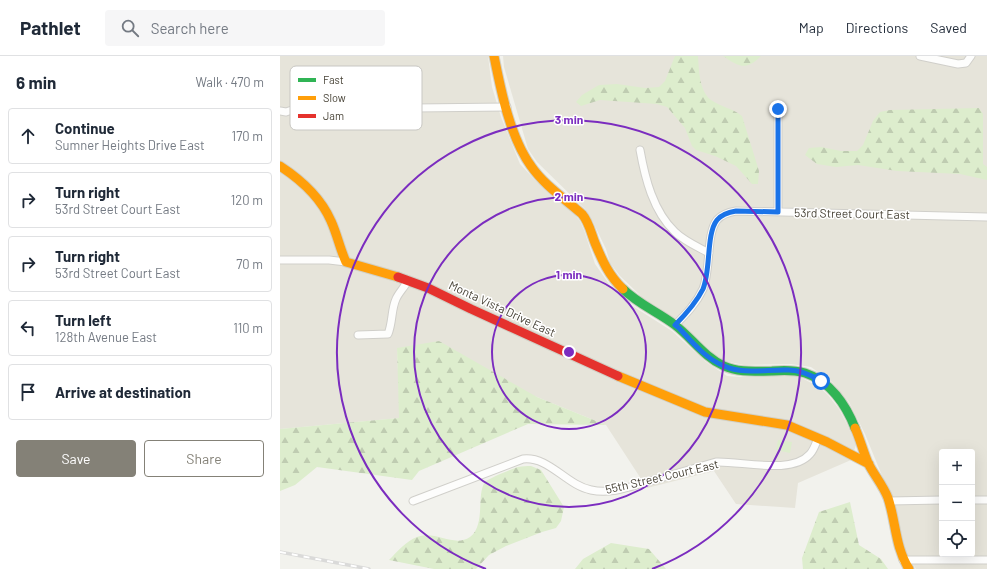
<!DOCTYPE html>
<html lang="en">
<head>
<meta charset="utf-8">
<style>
	:root { --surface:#fff; --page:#f6f6f7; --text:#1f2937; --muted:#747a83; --line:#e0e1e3; --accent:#848177 }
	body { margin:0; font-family:Barlow,sans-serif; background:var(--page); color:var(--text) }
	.controls { position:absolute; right:12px; bottom:12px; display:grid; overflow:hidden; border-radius:4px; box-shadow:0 4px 16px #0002 }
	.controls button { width:36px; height:36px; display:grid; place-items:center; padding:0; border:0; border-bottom:1px solid var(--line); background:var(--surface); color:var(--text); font:20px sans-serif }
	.stop { position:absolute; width:12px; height:12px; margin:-9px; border:3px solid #1a73e8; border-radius:50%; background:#fff }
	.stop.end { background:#1a73e8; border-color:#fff; box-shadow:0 1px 4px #0008 }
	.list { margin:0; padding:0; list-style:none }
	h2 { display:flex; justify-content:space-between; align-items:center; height:52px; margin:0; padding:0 16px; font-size:17px }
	h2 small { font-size:13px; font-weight:400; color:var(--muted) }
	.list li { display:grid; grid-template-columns:26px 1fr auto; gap:12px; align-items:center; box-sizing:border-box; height:56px; margin:0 8px 8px; padding:0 8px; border:1px solid var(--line); border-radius:4px }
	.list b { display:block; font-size:15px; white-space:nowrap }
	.list p { margin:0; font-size:13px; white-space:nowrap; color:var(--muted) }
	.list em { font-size:13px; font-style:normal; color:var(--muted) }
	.actions { display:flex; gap:8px; padding:12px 16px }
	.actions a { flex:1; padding:9px 0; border:1px solid var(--accent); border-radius:4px; text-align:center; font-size:14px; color:var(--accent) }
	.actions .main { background:var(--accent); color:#fff }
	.icon { flex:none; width:22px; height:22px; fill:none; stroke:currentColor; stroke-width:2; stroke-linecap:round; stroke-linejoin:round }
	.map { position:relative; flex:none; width:707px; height:513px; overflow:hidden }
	header { display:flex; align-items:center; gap:24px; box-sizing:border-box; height:56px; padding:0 20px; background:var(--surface); border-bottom:1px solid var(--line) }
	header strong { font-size:19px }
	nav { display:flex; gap:22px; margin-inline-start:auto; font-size:14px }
	.search { width:280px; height:36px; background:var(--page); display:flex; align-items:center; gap:10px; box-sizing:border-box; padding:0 14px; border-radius:4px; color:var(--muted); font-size:15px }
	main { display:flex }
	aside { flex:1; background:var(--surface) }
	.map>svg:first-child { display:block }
</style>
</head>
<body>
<header>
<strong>Pathlet</strong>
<div class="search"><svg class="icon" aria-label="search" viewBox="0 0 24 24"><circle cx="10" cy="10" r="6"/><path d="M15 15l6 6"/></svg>Search here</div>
<nav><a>Map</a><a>Directions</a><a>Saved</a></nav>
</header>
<main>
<aside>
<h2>6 min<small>Walk · 470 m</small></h2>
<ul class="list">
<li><svg class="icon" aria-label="ahead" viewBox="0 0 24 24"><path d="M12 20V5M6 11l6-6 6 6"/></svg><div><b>Continue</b><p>Sumner Heights Drive East</p></div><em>170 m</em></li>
<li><svg class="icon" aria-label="right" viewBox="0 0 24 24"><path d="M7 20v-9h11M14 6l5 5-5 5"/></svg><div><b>Turn right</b><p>53rd Street Court East</p></div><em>120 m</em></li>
<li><svg class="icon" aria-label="right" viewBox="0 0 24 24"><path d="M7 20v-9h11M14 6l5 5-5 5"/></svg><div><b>Turn right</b><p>53rd Street Court East</p></div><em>70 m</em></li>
<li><svg class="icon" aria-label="left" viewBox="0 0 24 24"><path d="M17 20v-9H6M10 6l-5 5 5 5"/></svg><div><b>Turn left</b><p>128th Avenue East</p></div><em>110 m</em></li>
<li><svg class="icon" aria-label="arrive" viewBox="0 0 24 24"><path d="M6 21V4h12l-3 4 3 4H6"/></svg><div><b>Arrive at destination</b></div></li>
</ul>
<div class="actions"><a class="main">Save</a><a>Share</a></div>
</aside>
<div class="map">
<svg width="707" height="513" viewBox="0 0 707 513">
	<defs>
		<pattern id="forest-firs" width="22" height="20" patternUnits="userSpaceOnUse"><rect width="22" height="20" fill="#ddedcd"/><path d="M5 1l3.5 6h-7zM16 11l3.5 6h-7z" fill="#bfccb1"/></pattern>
	</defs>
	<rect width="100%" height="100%" fill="#f2f2ed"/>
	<path fill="#e6e4da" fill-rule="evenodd" d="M0 0H208L212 31 221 61 240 108 255 124 294 158 300 165 304 174 315 208 334 235 351 249 392 275 426 306 447 320 460 321 509 319 520 321 539 331 548 339 559 353 568 370 576 389 571 404 518 427 515 452 456 448 434 415 367 432 326 369 257 341 117 293 120 362 0 373Z
		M223 0H707V513H636L626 497 616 454 585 378 569 346 552 326 531 311 511 308 464 309 445 305 430 296 385 256 362 241 340 220 330 207 326 193 313 166 305 153 257 106 248 93 224 11ZM662 396H692V498H662Z"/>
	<path fill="url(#forest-firs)" d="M395 0H418C419 14 419 35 431 44 441 51 452 52 462 60L479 115 478 128H472L456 110 435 100 416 94 412 90 405 72 387 51 377 48 320 44 301 50 296 46 302 39 319 29 337 28 365 32 379 31 385 25Z
		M443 0H481C466 15 459 11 443 0Z
		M699 52 703 58V108L707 111V124L680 118 617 115 578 109 556 111 537 108 525 99 529 92 541 91 561 95H577L583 89 593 65 600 56 610 54Z
		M159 285 257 341 326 369 248 368 139 415 132 424 37 411 15 429 0 435V373L119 362 117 292Z
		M251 410 261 414 284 451 281 465 276 472 262 476 226 490 209 499 196 513H154L109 504C117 496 126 485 137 481 156 474 174 492 190 481 206 469 196 438 205 426 209 422 232 413 238 411 242 410 247 410 251 410Z
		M570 446 579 489 601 503 608 513H523L522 502 539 456Z
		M331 487 369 493 386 513H295L303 503Z"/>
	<path fill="#ddedcd" d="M498 384 512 386 510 397 496 394Z"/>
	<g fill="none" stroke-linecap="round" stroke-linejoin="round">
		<defs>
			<path id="street" d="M640 0 678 8 686 7 691 0
				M498 53V156
				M0 55 6 56 24 50
				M98 55 134 52 227 51
				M360 94C365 122 373 155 395 176 404 185 418 191 429 197
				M0 204H49L66 206
				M395 269C406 258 416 248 423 233 431 213 426 178 437 164 442 158 450 156 456 155L707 161
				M78 279 108 278C113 265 111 254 116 243 119 236 125 231 128 224
				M692 444H707
				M133 445 243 403C269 400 286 429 311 434 332 439 354 429 374 424 395 418 415 412 436 406 462 405 512 419 530 398 534 394 536 387 538 382
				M609 445 662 444
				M623 504H707"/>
			<path id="fast" d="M343 233C358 248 378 256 395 269 412 282 424 301 444 310 459 317 476 315 492 315 503 314 515 314 525 317 550 325 566 349 575 372"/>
			<path id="slow" d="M214 0C221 35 230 81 251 110 264 129 285 143 302 158 309 166 311 177 315 187 322 204 329 220 343 233
				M0 110C20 123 41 142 51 165 57 178 60 193 66 206L118 221
				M338 320 425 356 507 369 547 386 589 408
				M575 372C580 383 583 395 588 407 594 419 603 429 608 442 616 466 615 491 629 513"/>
			<path id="jam" d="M118 221 148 232 191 253 338 320"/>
		</defs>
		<use href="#street" stroke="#d0cfca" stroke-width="9"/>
		<use href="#fast" stroke="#d1cfc4" stroke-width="11"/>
		<use href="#slow" stroke="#d1cfc4" stroke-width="11"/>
		<use href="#jam" stroke="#d1cfc4" stroke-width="11"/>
		<use href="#street" stroke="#fdfdfc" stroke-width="7"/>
		<use href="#fast" stroke="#30b455" stroke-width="9"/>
		<use href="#slow" stroke="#ff9f0a" stroke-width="9"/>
		<use href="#jam" stroke="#e5322d" stroke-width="9"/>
		<defs>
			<path id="rail" d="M0 496 89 513"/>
		</defs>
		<use href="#rail" stroke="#dadad9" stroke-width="3.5"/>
		<use href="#rail" stroke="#fff" stroke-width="2" stroke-dasharray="6" stroke-linecap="butt"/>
	</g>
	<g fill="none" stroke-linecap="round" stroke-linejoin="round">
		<path stroke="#1a73e8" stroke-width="5" d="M498 53V156L456 155C450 156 442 158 437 164 426 178 431 214 423 233 416 247 406 258 395 269L399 272C412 286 426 303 444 310 464 319 487 313 509 314 520 314 531 319 541 325"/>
	</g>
	<g fill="none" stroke="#7b2cbf" stroke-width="2">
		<circle cx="289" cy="296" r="77"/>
		<circle cx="289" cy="296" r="155"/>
		<path d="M206 513A232 232 0 1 1 372 513"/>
	</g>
	<g text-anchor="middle" stroke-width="3" stroke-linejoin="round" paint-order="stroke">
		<g font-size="12" fill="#494438" stroke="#fff">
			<text transform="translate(572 158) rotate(1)" y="4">53rd Street Court East</text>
			<text transform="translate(222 253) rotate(25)" y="4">Monta Vista Drive East</text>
			<text transform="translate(382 421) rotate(-13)" y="4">55th Street Court East</text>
		</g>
	</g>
	<rect x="10" y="10" width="132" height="64" rx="6" fill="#fff" stroke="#c8c7c3" stroke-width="1"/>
	<rect x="18" y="22" width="18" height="4" fill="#30b455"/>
	<rect x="18" y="40" width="18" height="4" fill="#ff9f0a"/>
	<rect x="18" y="58" width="18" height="4" fill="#e5322d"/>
	<g font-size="11" fill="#494438">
		<text x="43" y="28">Fast</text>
		<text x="43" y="46">Slow</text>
		<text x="43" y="64">Jam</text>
	</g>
	<circle cx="289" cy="296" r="6" fill="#7b2cbf" stroke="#fff" stroke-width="2"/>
	<g font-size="12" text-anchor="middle" font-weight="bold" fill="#7b2cbf" stroke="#fff" stroke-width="3" stroke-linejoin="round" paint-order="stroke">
		<text x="289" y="68">3 min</text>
		<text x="289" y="145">2 min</text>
		<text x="289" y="223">1 min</text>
	</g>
</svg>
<div class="controls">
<button>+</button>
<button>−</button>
<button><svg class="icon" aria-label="locate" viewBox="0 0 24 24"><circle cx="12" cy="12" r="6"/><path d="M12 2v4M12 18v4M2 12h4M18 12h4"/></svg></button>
</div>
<div class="stop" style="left:541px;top:325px"></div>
<div class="stop end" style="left:498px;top:53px"></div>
</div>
</main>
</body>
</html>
